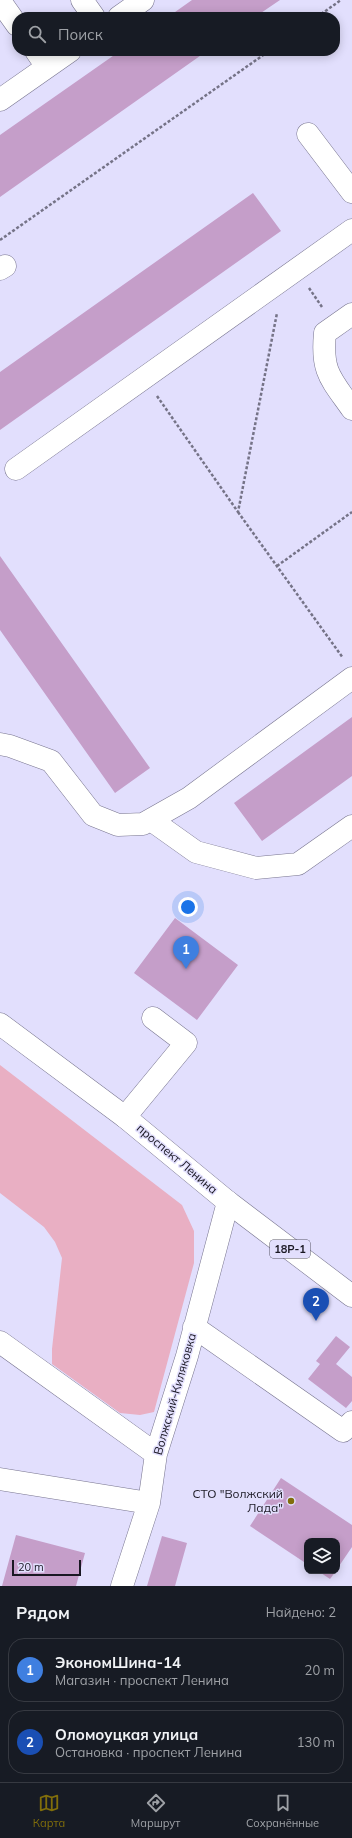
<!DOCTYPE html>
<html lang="ru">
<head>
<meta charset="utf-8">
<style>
	:root { --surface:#171b24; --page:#20242c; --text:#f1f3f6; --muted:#9ea1a6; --line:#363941; --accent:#816e0b }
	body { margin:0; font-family:Mulish,sans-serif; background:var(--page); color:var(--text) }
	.controls { position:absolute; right:12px; bottom:12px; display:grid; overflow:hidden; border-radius:8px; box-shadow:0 2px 10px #0003 }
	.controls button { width:36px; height:36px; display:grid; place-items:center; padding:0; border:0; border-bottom:1px solid var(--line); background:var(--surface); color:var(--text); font:20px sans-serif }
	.scale { position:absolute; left:12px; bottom:10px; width:69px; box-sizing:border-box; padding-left:4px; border:2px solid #1a1823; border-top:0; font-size:11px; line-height:14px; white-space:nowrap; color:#1a1823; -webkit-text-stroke:3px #e2dffd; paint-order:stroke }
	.you { position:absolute; left:188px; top:907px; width:14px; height:14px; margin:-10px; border:3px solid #fff; border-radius:50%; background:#1a73e8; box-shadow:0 0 0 6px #1a73e833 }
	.badge { display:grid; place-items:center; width:26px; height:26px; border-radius:50%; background:var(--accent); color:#fff; font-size:13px; font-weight:700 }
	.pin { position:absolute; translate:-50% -33px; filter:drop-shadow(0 1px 2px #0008) }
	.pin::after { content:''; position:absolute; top:21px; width:14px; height:12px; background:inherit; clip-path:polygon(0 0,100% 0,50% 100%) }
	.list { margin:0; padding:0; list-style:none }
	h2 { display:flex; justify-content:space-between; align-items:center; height:52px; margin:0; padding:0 16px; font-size:17px }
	h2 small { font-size:13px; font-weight:400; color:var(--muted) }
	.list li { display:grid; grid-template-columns:26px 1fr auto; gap:12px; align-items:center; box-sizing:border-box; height:64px; margin:0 8px 8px; padding:0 8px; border:1px solid var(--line); border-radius:16px }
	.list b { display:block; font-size:15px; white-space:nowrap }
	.list p { margin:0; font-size:13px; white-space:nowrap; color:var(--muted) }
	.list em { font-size:13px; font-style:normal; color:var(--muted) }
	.icon { flex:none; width:22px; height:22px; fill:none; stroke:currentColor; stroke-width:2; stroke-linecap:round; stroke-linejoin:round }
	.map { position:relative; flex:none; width:352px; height:1586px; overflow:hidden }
	.search { position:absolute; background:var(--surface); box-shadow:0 2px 10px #0003; left:12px; right:12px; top:12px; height:44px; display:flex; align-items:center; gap:10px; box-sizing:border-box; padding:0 14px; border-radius:16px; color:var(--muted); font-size:15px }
	.sheet { height:196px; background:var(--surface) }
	nav { display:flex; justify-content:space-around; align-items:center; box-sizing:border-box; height:56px; border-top:1px solid var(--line); background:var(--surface); font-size:11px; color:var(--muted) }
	nav a { display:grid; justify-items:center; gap:2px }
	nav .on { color:var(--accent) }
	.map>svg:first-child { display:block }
</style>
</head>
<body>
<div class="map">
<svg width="352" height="1586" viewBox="0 0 352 1586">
	<rect width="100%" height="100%" fill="#e2dffd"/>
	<path fill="#e9afc3" d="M0 1065 182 1205 194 1231V1263L154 1412 140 1415 120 1413 52 1364V1349L62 1258 55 1242 44 1227 0 1193Z"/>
	<path fill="#c59ec9" d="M192 0H280L255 17H168Z
		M120 51H207L0 197V135Z
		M253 193 281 231 0 430V372Z
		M0 556 150 768 115 793 0 630Z
		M352 717V776L262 841 234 803Z
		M175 918 238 965 197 1020 134 973Z
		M336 1336 350 1347 336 1364 352 1377V1401L346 1408 308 1379 320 1364 316 1361Z
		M281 1478 352 1525V1547L337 1569V1541H307V1564L250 1526Z
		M16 1535 85 1553 76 1586H2Z
		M162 1536 187 1543 175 1586H147Z
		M318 1571H336L330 1579Z"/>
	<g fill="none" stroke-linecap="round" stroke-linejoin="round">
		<defs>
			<path id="minor" d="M82 0 94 17
				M0 1 17 25
				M119 17 143 0
				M36 51 47 67
				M0 100 70 51
				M308 134 352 192
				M0 269 5 266
				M352 314 325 333C321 372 331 379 352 409
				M16 469 352 230
				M0 744 10 746 51 761 93 815 118 825 143 824 189 798 352 678
				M151 820 196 852 256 868 298 864 352 826
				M125 1117 186 1043 153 1018
				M194 1327 343 1431 352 1422
				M0 1342 156 1454
				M0 1479 149 1503
				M122 1586 149 1503 156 1454 187 1356 228 1202"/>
			<path id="major" d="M0 1024 125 1117 228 1202 352 1296"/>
		</defs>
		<use href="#minor" stroke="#78758f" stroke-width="23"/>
		<use href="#major" stroke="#78758f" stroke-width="23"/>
		<path stroke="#757387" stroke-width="2.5" stroke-dasharray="3 2" stroke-linecap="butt" d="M317 17 341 0
			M0 240 269 51
			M309 288 322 307
			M157 396 238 512 277 313
			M238 512 343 658
			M277 566 352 512"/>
		<use href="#minor" stroke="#fff" stroke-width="22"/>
		<use href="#major" stroke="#fff" stroke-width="22"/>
	</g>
	<circle fill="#816e0b" stroke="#e2dffd" stroke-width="1.5" cx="291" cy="1501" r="4"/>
	<g text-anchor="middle" stroke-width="3" stroke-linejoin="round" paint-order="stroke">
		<rect fill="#e2dffd" stroke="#565464" stroke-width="1" x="270" y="1240" width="40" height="18" rx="3"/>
		<g font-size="11" font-weight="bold" fill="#1a1823">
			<text x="290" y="1253">18Р-1</text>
		</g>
		<g font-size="12" fill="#1a1823" stroke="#e2dffd">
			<text transform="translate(177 1159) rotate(40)" y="4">проспект Ленина</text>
			<text transform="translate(175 1394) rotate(-74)" y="4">Волжский-Киляковка</text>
		</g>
		<g font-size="12" fill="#1a1823" stroke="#e2dffd" text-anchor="end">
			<text x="283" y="1498">СТО "Волжский<tspan x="283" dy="14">Лада"</tspan></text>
		</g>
	</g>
</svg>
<div class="controls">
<button><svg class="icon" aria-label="layers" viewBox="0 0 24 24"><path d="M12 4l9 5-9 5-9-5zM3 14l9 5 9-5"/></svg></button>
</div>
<div class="scale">20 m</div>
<div class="you"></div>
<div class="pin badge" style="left:186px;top:969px;background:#3f7fe0">1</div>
<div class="pin badge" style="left:316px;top:1321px;background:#1a4fb4">2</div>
<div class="search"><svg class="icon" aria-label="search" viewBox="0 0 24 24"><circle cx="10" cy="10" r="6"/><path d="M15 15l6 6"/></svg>Поиск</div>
</div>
<section class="sheet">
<h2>Рядом<small>Найдено: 2</small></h2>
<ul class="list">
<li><span class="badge" style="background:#3f7fe0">1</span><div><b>ЭкономШина-14</b><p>Магазин · проспект Ленина</p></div><em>20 m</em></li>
<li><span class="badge" style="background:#1a4fb4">2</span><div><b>Оломоуцкая улица</b><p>Остановка · проспект Ленина</p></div><em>130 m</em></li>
</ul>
</section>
<nav>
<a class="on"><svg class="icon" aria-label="map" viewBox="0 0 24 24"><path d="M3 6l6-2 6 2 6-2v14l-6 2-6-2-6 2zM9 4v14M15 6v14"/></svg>Карта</a>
<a><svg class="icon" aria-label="directions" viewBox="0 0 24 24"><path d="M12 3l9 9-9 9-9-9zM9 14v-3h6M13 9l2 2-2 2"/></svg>Маршрут</a>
<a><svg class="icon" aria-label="saved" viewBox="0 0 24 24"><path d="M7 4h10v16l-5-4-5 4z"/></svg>Сохранённые</a>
</nav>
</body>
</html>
